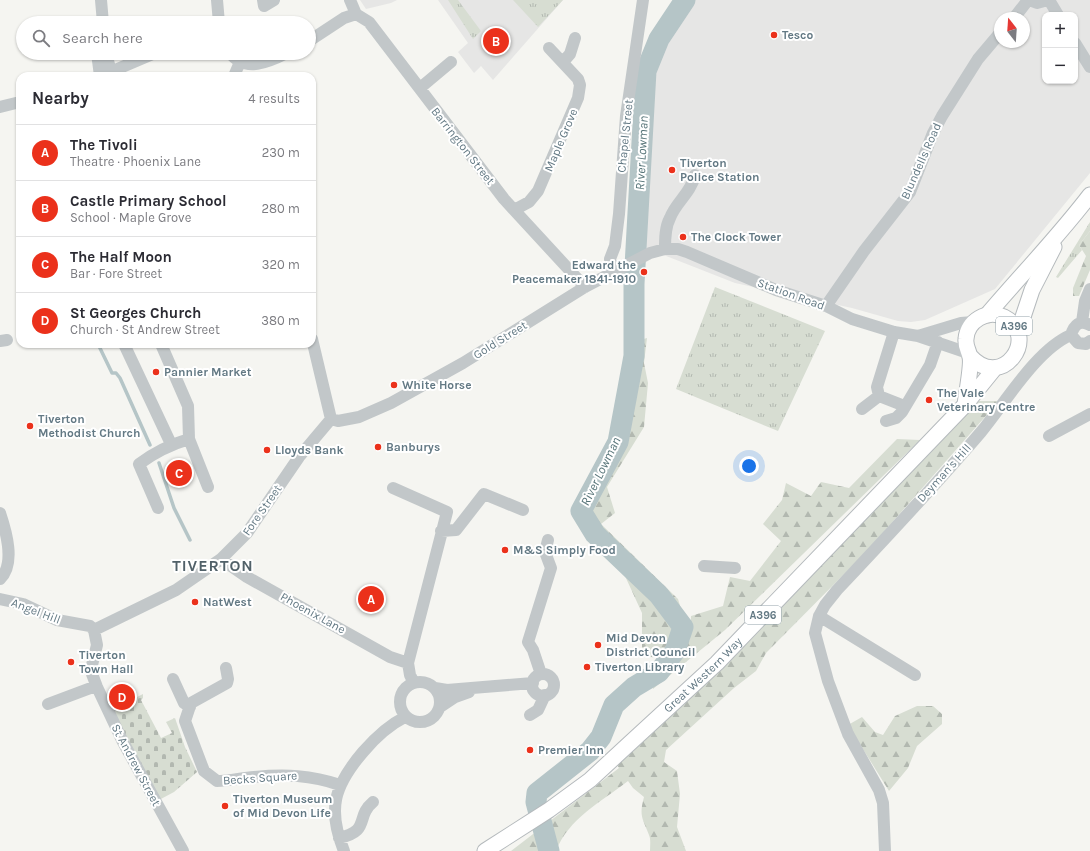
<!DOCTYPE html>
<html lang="en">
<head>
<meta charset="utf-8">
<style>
	:root { --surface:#fff; --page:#f2f2f3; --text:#2b2b33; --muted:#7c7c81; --line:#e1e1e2; --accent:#eb311b }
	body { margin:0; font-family:Karla,sans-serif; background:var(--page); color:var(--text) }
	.controls { position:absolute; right:12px; top:12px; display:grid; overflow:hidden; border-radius:8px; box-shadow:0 1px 3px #0004 }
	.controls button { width:36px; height:36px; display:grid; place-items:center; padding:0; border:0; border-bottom:1px solid var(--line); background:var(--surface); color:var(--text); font:20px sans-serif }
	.compass { position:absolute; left:994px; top:12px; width:36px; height:36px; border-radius:50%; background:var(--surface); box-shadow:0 1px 3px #0004; rotate:343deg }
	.you { position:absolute; left:749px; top:466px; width:14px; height:14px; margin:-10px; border:3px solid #fff; border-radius:50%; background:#1a73e8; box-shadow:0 0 0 6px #1a73e833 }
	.badge { display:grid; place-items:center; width:26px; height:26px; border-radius:50%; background:var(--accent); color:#fff; font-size:13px; font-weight:700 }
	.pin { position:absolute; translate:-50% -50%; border:2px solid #fff; box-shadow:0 1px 4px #0006 }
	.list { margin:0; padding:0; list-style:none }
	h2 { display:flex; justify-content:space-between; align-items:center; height:52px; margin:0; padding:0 16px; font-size:17px }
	h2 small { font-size:13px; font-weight:400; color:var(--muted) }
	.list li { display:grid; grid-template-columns:26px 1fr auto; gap:12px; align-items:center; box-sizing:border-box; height:56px; padding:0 16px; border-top:1px solid var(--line) }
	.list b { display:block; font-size:15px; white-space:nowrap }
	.list p { margin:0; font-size:13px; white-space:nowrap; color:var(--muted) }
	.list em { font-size:13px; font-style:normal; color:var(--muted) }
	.icon { flex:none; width:22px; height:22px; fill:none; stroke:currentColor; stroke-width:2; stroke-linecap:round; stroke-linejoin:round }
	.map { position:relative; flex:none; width:1090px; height:851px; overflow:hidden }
	.search { position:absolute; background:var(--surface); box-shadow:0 1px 3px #0004; left:16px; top:16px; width:300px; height:44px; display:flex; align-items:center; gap:10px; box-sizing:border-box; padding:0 14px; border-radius:22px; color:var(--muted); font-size:15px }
	.panel { position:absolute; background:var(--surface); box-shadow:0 1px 3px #0004; left:16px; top:72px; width:300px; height:276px; border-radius:12px }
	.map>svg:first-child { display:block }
</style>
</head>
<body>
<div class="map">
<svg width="1090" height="851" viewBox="0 0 1090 851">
	<defs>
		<pattern id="grass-tufts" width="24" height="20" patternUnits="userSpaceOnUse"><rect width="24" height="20" fill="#d7ddd2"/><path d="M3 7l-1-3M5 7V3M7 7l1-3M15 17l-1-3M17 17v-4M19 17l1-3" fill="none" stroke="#b2b8b0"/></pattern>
		<pattern id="forest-firs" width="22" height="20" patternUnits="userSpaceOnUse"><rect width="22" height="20" fill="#d7ddd2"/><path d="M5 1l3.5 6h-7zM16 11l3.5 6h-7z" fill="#b2b8b0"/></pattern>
		<pattern id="cemetery-stones" width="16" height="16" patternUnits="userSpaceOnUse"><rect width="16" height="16" fill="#d7ddd2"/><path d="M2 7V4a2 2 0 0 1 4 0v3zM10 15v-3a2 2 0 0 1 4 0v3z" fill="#b2b8b0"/></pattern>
	</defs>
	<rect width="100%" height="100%" fill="#f5f5f1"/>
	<path fill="#e6e6e5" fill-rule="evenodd" d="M360 0H397L391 3 366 9Z
		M438 0H563L493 80 481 66 474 73 458 52 468 43Z
		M680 0H1090V173L995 289 925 320 911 322 898 321 852 308 735 283 628 241 651 46ZM1045 15H1075V81H1045ZM1000 18H1024V42H1000Z"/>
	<path fill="url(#grass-tufts)" d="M448 0H458L481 31 473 39Z
		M513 0H563L538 27Z
		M1090 222V231L1079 245 1082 250 1058 278 1056 277Z
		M715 287 825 331 778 431 676 389Z"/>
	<path fill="url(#forest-firs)" d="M1090 231V270L1079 296H1073V288L1086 256 1079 245Z
		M647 338 644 363 648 383 644 427 607 487 615 513 601 524 678 599 684 619 658 658 642 656V613L625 576 574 519 609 458 623 394 630 343Z
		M979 401H999L866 552 766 653 756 671 734 688 666 750 664 762 677 771 680 794 677 827 686 851H650C650 846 651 839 649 835 642 817 639 816 644 797L633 788 628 781C602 801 568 819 556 851H511L619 768 617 765 645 740Z
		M897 439 920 440 725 630 653 689 651 666 690 640 691 616 723 606 730 577 750 581 781 541 763 524 782 500 786 483 811 496 821 482 849 488Z
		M917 706H933L942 714V724L917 746 908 768 889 791 848 725 862 717 875 732 883 735 895 716Z"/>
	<path fill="url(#cemetery-stones)" d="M143 694V698L141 700 161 738 172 733 166 722 175 718 185 747 197 772 174 792 159 800 110 710 113 704 115 708Z"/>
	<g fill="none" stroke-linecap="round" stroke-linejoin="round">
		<path stroke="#b5c5c7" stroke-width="3.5" d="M98 344 112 373H116L120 378 150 445
			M159 463 174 508 190 540"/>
		<path stroke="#b5c5c7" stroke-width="21" d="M549 851 536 802 537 793 590 751 601 737 614 705 634 687 659 672 675 651 683 627 659 595 595 534 581 511 618 442 634 356V284L646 71 659 39 685 0"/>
		<defs>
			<g id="major">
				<path d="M987 315C1021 275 1058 237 1090 195"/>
				<path d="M1018 332 1032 290 1054 247"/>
				<path d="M965 405C966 395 972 365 970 357 969 351 965 346 966 339 967 321 987 309 1004 317 1041 336 1002 392 970 356"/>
				<path id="s1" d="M485 851 549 810 590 780 630 743 717 663 965 405 995 368"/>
			</g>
		</defs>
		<use href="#major" stroke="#b5babd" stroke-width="17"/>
		<path stroke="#c2c7c9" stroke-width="12" d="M101 0 103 23
			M217 0 219 23
			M263 0 264 6 274 0
			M350 0 356 14 369 22 504 199 585 287
			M1029 0 1037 3 1048 0
			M1049 0 1058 15
			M1014 18 1028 0
			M309 41 344 18 356 14
			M1075 43 1090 67
			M97 53 100 76
			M106 53 111 72
			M230 53C245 73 269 62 287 53
			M563 62 570 54 575 38
			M101 76 155 53
			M234 76 240 62
			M420 88 451 62
			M0 107 20 102
			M514 210 529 202 538 191 578 98 580 85 578 79 549 48
			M665 249C665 239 665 227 670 218 676 202 691 193 695 175
			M612 271 610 259 615 246 619 214 626 116 643 0
			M826 306 864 251 910 192 933 133 942 116 978 59 1000 33
			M1082 322 1085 301 1090 289
			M1090 325C1080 319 1074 325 1071 335L1078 343 1086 344 1090 341
			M894 332 877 387 879 396 902 405
			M918 336 961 323 973 322
			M312 339 331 419
			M0 341 7 340
			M124 344 171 444
			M862 409 879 396
			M331 419 338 421 359 417 391 403 463 363 585 287 650 253 665 249H678L687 252 776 290 826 306 852 319 894 332 918 336 968 353
			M886 421 896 418 902 412 930 365 938 342
			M1049 436 1090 414
			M189 439 208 487
			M393 488 447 512 408 663 410 675 414 683
			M158 508 139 464C155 452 169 445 189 439L188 406 161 344
			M0 513C6 531 16 564 0 579
			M441 531 456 530 484 494 523 510
			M221 559 247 577 390 657 408 663
			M704 566 735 568
			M0 599 23 604 57 620 90 626 94 630 97 645 92 665V674L97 687 122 740 183 851
			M819 616 915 675
			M94 630 176 590 221 559 247 533 299 457 331 419
			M226 668 228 679 227 683 191 703 185 721 204 771 217 781C229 781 241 778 254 777 285 774 311 775 340 785
			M541 674 533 650 528 642 551 568 545 552 548 540
			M532 685a11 11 0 1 1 22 0a11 11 0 1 1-22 0Z
			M173 679 184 703 190 707
			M400 702a20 20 0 1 1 40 0a20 20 0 1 1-40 0Z
			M435 688 447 690 533 683
			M48 704 96 686
			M440 707 455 697 469 692
			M530 715 538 710 545 695
			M339 838C371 831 355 817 373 802
			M344 851C327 809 334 786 363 752 375 738 389 725 405 717
			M885 851 883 803 879 790 848 734 828 681 815 633 819 616 825 605 837 590C886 538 935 486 981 432 1005 403 1037 349 1071 335"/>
		<use href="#major" stroke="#fff" stroke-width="15"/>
	</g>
	<g fill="#eb311b" stroke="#fff" stroke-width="1.5">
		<circle cx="774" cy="35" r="4"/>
		<circle cx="672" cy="170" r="4"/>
		<circle cx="683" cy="237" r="4"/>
		<circle cx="644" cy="272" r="4"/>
		<circle cx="156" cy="372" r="4"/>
		<circle cx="394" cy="385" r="4"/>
		<circle cx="929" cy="400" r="4"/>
		<circle cx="30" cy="426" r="4"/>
		<circle cx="378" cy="447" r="4"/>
		<circle cx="267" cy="450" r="4"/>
		<circle cx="505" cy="550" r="4"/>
		<circle cx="195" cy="602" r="4"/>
		<circle cx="598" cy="645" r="4"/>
		<circle cx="71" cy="662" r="4"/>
		<circle cx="587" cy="667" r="4"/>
		<circle cx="530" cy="750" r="4"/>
		<circle cx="225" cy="806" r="4"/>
	</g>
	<g text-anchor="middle" stroke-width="4" stroke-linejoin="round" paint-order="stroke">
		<g fill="#fff" stroke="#92a1a9" stroke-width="1">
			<rect x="996" y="317" width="36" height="18" rx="3"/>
			<rect x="745" y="606" width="36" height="18" rx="3"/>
		</g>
		<g font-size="11" font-weight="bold" fill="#637984">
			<text x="1014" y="330">A396</text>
			<text x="763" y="619">A396</text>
		</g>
		<g font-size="12" font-weight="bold" fill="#637984" stroke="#fff" text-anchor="start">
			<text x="782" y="39">Tesco</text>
			<text x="680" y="167">Tiverton<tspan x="680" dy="14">Police Station</tspan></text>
			<text x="691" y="241">The Clock Tower</text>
			<text x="636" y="269" text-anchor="end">Edward the<tspan x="636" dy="14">Peacemaker 1841-1910</tspan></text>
			<text x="164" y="376">Pannier Market</text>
			<text x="402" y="389">White Horse</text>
			<text x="937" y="397">The Vale<tspan x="937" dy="14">Veterinary Centre</tspan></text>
			<text x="38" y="423">Tiverton<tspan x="38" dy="14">Methodist Church</tspan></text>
			<text x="386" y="451">Banburys</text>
			<text x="275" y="454">Lloyds Bank</text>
			<text x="513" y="554">M&amp;S Simply Food</text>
			<text x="203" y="606">NatWest</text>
			<text x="606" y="642">Mid Devon<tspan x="606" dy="14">District Council</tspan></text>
			<text x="79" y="659">Tiverton<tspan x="79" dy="14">Town Hall</tspan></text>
			<text x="595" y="671">Tiverton Library</text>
			<text x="538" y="754">Premier Inn</text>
			<text x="233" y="803">Tiverton Museum<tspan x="233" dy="14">of Mid Devon Life</tspan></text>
		</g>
		<g font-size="12" fill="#637984" stroke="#fff">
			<text transform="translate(625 136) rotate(-84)" y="4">Chapel Street</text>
			<text transform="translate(561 140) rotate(-67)" y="4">Maple Grove</text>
			<text transform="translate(463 146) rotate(52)" y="4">Barrington Street</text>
			<text transform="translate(921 161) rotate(-66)" y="4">Blundells Road</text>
			<text transform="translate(791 294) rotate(20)" y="4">Station Road</text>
			<text transform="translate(500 340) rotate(-32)" y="4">Gold Street</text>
			<text transform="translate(944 473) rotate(-48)" y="4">Deyman's Hill</text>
			<text transform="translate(262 510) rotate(-55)" y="4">Fore Street</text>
			<text transform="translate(36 611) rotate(21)" y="4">Angel Hill</text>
			<text transform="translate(313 613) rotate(29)" y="4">Phoenix Lane</text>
			<text dy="4" stroke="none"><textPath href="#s1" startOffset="281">Great Western Way</textPath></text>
			<text transform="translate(136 765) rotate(62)" y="4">St Andrew Street</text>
			<text transform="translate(260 778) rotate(-4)" y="4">Becks Square</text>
		</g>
		<g font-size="13" font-style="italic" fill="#59767a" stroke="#fff">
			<text transform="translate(641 153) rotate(-87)" y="5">River Lowman</text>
			<text transform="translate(600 471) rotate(-64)" y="5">River Lowman</text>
		</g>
		<g font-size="16" font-weight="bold" letter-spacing="1" fill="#516169" stroke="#fff">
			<text x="213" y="571">TIVERTON</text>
		</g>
	</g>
</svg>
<div class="controls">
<button>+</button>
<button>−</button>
</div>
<svg class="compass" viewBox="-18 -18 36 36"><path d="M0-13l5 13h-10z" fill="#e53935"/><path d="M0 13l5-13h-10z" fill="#7c7c81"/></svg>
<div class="you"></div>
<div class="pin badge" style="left:371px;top:599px">A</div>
<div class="pin badge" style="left:496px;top:41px">B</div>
<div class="pin badge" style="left:179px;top:473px">C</div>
<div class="pin badge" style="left:122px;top:697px">D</div>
<div class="search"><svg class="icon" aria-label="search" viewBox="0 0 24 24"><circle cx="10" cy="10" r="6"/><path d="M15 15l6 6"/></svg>Search here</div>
<section class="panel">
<h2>Nearby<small>4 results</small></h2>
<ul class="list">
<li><span class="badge">A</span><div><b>The Tivoli</b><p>Theatre · Phoenix Lane</p></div><em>230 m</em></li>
<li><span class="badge">B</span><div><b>Castle Primary School</b><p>School · Maple Grove</p></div><em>280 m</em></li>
<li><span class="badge">C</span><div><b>The Half Moon</b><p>Bar · Fore Street</p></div><em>320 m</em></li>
<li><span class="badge">D</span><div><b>St Georges Church</b><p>Church · St Andrew Street</p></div><em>380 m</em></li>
</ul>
</section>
</div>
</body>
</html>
